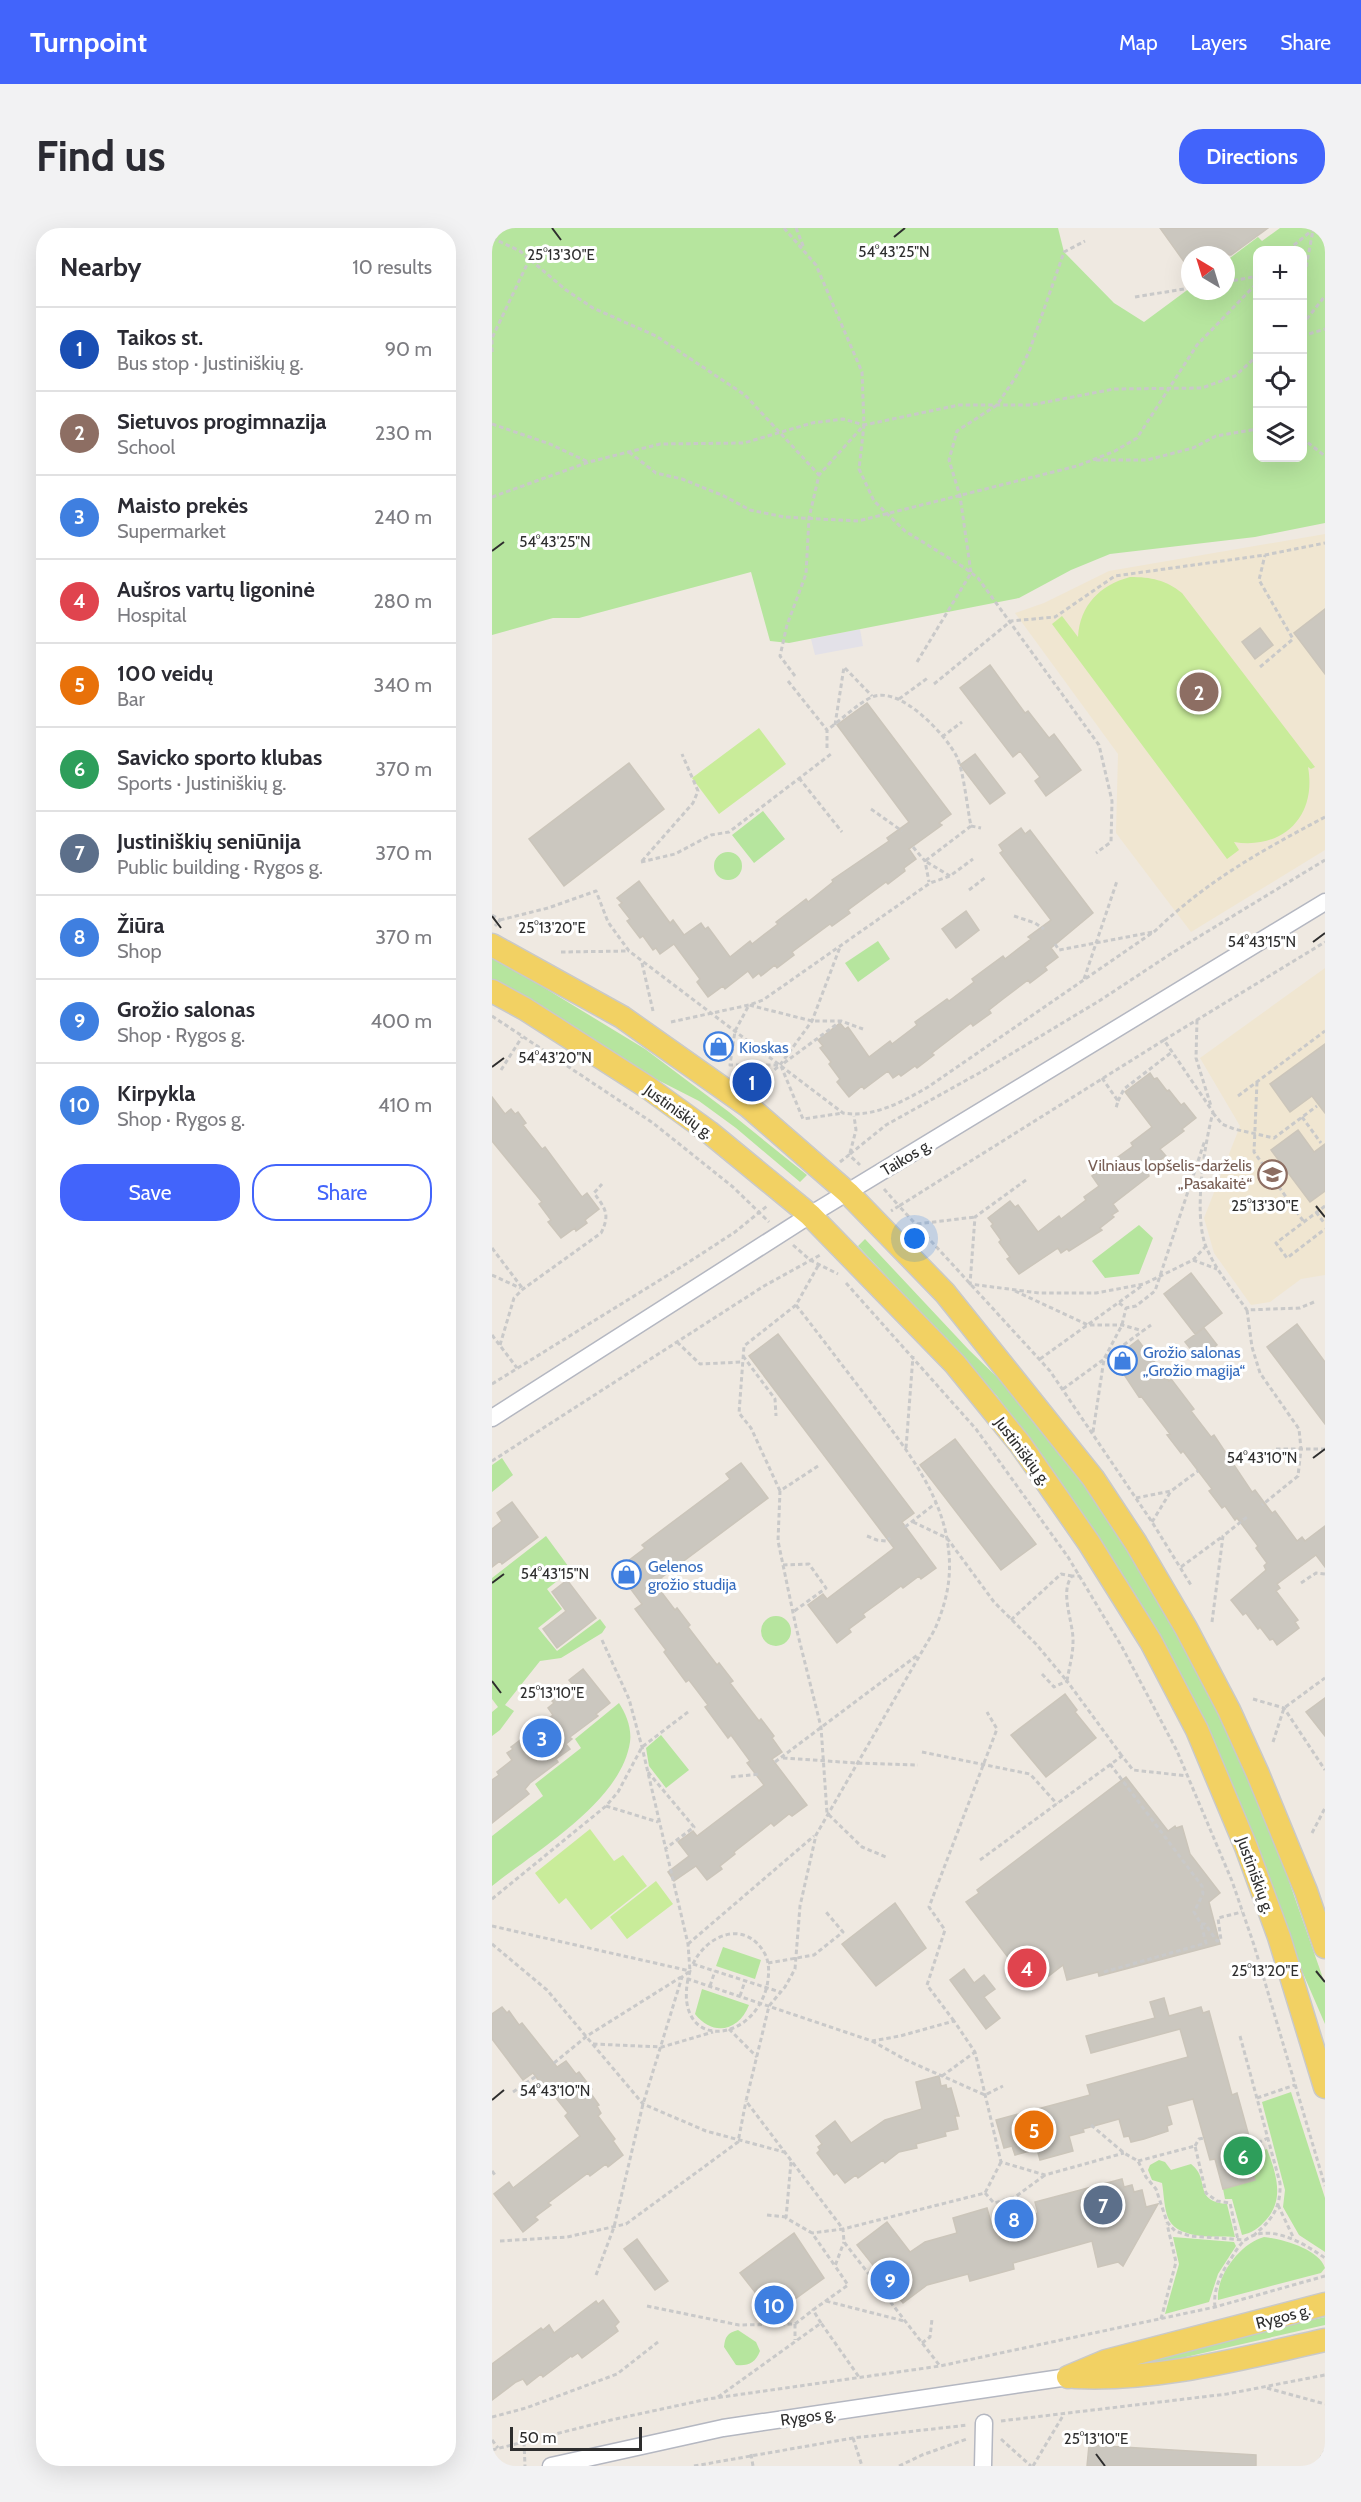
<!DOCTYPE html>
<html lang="en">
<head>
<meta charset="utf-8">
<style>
	:root { --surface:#fff; --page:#f2f2f3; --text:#2b2b33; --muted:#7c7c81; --line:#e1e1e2; --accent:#4264fb }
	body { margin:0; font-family:Cabin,sans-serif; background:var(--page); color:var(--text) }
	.controls { position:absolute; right:18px; top:18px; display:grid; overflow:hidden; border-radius:12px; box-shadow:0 6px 24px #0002 }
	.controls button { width:54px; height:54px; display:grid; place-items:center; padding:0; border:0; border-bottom:2px solid var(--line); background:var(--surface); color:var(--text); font:30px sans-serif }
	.compass { position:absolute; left:689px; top:18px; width:54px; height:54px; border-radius:50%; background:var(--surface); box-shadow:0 6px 24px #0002; rotate:322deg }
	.scale { position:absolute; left:18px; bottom:15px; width:132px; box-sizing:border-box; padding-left:6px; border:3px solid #2e2e2e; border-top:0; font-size:16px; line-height:21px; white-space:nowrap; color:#2e2e2e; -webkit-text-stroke:4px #fff; paint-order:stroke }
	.you { position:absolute; left:423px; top:1011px; width:21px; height:21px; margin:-15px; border:4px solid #fff; border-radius:50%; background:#1a73e8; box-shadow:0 0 0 9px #1a73e833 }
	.badge { display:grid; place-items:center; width:39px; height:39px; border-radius:50%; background:var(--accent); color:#fff; font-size:20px; font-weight:700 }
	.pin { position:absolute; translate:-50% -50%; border:3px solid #fff; box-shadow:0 2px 6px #0006 }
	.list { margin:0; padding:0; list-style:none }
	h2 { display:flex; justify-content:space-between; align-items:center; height:78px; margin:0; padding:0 24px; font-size:26px }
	h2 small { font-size:20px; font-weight:400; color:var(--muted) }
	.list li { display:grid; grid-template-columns:39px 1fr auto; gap:18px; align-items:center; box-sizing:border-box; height:84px; padding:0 24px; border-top:2px solid var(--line) }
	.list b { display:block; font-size:22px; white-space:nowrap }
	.list p { margin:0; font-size:20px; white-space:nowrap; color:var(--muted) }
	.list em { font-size:20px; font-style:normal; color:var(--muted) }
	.actions { display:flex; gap:12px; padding:18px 24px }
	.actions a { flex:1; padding:14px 0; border:2px solid var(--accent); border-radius:24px; text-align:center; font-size:21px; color:var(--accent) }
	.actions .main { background:var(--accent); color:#fff }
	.icon { flex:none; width:33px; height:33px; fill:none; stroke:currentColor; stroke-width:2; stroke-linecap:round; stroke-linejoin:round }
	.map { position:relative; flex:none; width:833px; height:2238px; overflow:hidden; border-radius:24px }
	header { display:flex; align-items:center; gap:36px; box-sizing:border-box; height:84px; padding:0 30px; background:var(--accent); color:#fff }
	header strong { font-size:28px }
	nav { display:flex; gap:33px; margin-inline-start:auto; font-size:21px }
	.intro { display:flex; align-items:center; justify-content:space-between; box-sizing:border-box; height:144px; padding:0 36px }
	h1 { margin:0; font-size:42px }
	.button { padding:15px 27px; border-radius:24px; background:var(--accent); color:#fff; font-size:21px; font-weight:700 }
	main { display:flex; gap:36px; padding:0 36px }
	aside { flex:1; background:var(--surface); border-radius:24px; box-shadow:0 6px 24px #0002 }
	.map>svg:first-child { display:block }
</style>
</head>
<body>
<header>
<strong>Turnpoint</strong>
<nav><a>Map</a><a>Layers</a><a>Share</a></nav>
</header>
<div class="intro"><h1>Find us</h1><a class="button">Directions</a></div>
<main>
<aside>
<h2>Nearby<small>10 results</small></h2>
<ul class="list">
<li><span class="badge" style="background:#1a4fb4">1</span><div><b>Taikos st.</b><p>Bus stop · Justiniškių g.</p></div><em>90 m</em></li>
<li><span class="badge" style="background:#8d6e63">2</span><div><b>Sietuvos progimnazija</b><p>School</p></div><em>230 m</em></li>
<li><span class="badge" style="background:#3f7fe0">3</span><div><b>Maisto prekės</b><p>Supermarket</p></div><em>240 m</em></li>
<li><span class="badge" style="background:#e0444e">4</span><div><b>Aušros vartų ligoninė</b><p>Hospital</p></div><em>280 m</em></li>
<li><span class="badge" style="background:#e8710a">5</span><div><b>100 veidų</b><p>Bar</p></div><em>340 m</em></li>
<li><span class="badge" style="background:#2e9e5b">6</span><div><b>Savicko sporto klubas</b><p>Sports · Justiniškių g.</p></div><em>370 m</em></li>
<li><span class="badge" style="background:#5c6f8a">7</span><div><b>Justiniškių seniūnija</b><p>Public building · Rygos g.</p></div><em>370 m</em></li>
<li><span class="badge" style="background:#3f7fe0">8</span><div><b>Žiūra</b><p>Shop</p></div><em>370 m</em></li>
<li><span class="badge" style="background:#3f7fe0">9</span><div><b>Grožio salonas</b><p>Shop · Rygos g.</p></div><em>400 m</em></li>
<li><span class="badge" style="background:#3f7fe0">10</span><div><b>Kirpykla</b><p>Shop · Rygos g.</p></div><em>410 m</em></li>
</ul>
<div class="actions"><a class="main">Save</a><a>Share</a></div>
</aside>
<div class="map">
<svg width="833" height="2238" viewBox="0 0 833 2238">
	<rect width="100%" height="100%" fill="#efe9e1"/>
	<path fill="#e3e1e8" d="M368 401 371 418 323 427 319 411Z"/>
	<path fill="#f0e6d1" d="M833 306V622L699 704 624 605 626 526 523 385 552 375 617 343Z
		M833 740V1047L809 1051 778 1074 759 1077 722 1025 712 990 748 898 708 830Z"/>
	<path fill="#b6e59e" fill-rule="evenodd" d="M0 0H566L572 24 622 75 652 94 698 60V63H734V33L766 9 770 13 788 0H833V295L763 309 618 326 579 342 527 370 297 415 278 413 259 344 87 390H61L0 407ZM766 22H810V230H766Z
		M271 583 293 611 262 635 240 607Z
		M222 638a14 14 0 1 1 28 0a14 14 0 1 1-28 0Z
		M386 713 398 731 366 754 353 735Z
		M0 728 153 821 237 884 315 947 308 954 244 900 207 873 158 848 0 752Z
		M647 997 661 1010 647 1046 613 1050 600 1033Z
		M373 1011 477 1122 547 1190 630 1310 681 1395 747 1525 792 1639 833 1756V1796L810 1743 768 1629 559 1242 505 1168 454 1111 366 1018Z
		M10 1230 21 1247 0 1264V1237Z
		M54 1308 79 1342 55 1361 70 1381 46 1400 65 1423 108 1391 114 1399 110 1405 69 1430 48 1433 13 1477 22 1483 8 1502 0 1508V1484L6 1479 0 1471V1350Z
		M269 1403a15 15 0 1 1 30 0a15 15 0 1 1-30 0Z
		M127 1475C134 1486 140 1500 138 1514 129 1574 45 1622 0 1658V1608L51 1568 43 1556 89 1520 83 1511Z
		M169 1507 197 1542 174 1560 157 1538 154 1520Z
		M231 1719 269 1732 263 1751 224 1738Z
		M210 1761 257 1777C247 1803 221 1809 203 1786Z
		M799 1864 833 1970V2024L807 2007 791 1979 793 1962 770 1874Z
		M770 1916 772 1922 775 1921C784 1945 793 1971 774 1992 767 2000 760 2005 750 2007L740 1971H733L731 1961 763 1952 759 1939 765 1937 760 1919Z
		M667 1932 673 1934 679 1942 699 1936C719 1951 700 1973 735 1976L743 2009C725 2008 688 2012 677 1992 672 1982 672 1966 670 1955L660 1952 656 1942 658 1937Z
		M681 2009 742 2014 744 2018 726 2046 717 2074 673 2086 687 2036Z
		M772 2009C790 2011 827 2021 833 2040L829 2045 726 2072C724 2047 749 2015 772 2009Z
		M833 2089V2097L615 2147 602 2143Z
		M246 2102 264 2114 268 2123C263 2135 257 2138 244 2137L232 2119C233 2109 235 2105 246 2102Z"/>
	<path fill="#c9ec9a" d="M638 349C659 349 674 352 690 365L823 539 819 541 816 539C825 588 791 622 742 614L747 622 735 631 560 396 570 388 586 409C588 377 608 357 638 349Z
		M267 500 294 536 227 586 200 550Z
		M98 1601 122 1633 131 1627 155 1658 99 1702 74 1670 67 1676 43 1645Z
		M164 1653 181 1676 135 1711 118 1689Z"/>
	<path fill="#cbc7bf" stroke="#cbc5ba" stroke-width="1.5" d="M668 0H776L739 27H698V31L693 35Z
		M833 381V446L802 405Z
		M768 400 781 417 763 431 750 414Z
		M498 437 533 485 536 483 557 510 562 506 589 542 554 568 543 553 548 549 528 523 521 529 468 460Z
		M375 475 459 586 447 595 450 597 417 621 424 631 412 640 413 643 396 656 394 654 356 682 358 685 340 698 338 696 300 724 302 727 285 740 283 737 269 748 267 745 261 750 256 743 233 761 231 758 216 769 205 754 208 751 182 716 168 726 164 720 161 722 151 708 148 710 135 693 138 691 127 677 130 675 125 670 147 653 178 695 181 692 192 707 209 695 213 701 216 699 238 729 258 713 260 716 286 696 284 694 314 671 316 674 341 654 340 652 397 613 395 610 417 594 345 497Z
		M483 526 513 565 498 576 468 537Z
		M137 535 172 581 72 658 37 611Z
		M529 600 533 606 538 602 601 685 559 720 566 729 553 739 555 742 538 755 536 752 511 771 497 782 499 785 481 798 479 795 440 825 442 827 425 840 423 838 409 848 407 846 401 850 396 843 372 861 370 858 357 869 345 854 348 851 337 836 339 834 328 820 331 818 326 812 348 795 353 801 356 799 377 829 398 813 400 816 425 797 423 794 455 771 457 773 482 754 480 751 511 728 513 731 539 711 536 709 559 692 508 625 511 623 507 617Z
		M474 683 487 702 464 720 450 701Z
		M833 816V885L820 868 798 884 778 856Z
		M658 845 662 851 665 850 675 863 677 862 689 877 692 875 704 890 690 901 692 903 668 921 674 928 668 932 670 935 656 945 657 948 621 976 626 983 620 987 622 989 608 1000 610 1002 577 1023 575 1021 569 1025 566 1020 527 1046 515 1031 518 1029 507 1014 509 1012 499 998 501 996 496 990 518 973 523 979 526 977 546 1004 567 988 569 991 594 972 592 969 607 958 600 948 641 918 639 915 660 899 633 864Z
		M0 869 13 886 19 881 23 886 26 884 34 895 31 897 50 921 53 919 90 969 95 965 107 981 93 992 95 995 84 1003 83 1000 69 1010 56 994 59 992 47 976 50 974 0 913Z
		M806 902 822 924 833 916V963L818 974 779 922Z
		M699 1045 730 1085 703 1106 672 1066Z
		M805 1096 833 1134V1196L775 1119Z
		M712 1100 725 1117 707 1132 693 1114Z
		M286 1106 422 1285 410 1294 444 1340 429 1351 427 1348 411 1360 409 1358 389 1373 371 1386 373 1389 357 1401 359 1404 345 1415 316 1377 331 1366 335 1371 402 1320 257 1128Z
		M646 1112 677 1153 679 1151 702 1181 699 1183 719 1209 722 1207 760 1264 763 1262 780 1285 783 1283 805 1313 810 1309 813 1313 833 1298V1339L824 1327 785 1356 788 1360 784 1363 806 1392 803 1394 807 1400 785 1417 781 1411 778 1412 768 1399 766 1401 754 1385 751 1387 739 1372 774 1342 772 1338 775 1335 764 1320 766 1318 745 1290 743 1292 733 1278 730 1280 717 1263 720 1261 691 1223 689 1225 675 1207 678 1206 649 1168 647 1169 625 1136 628 1134 624 1129Z
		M463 1211 544 1316 509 1342 428 1237Z
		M249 1235 276 1270 169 1350 171 1353 164 1357 183 1382 185 1380 198 1397 196 1399 225 1437 227 1435 241 1453 238 1455 267 1493 269 1491 282 1508 280 1510 290 1524 280 1531 315 1577 300 1588 297 1586 282 1598 279 1595 242 1624 243 1626 228 1638 230 1641 215 1652 204 1638 182 1653 176 1644 197 1628 186 1614 201 1603 205 1608 272 1557 255 1535 258 1533 239 1507 236 1510 213 1479 216 1477 197 1452 194 1454 172 1424 174 1422 143 1381 150 1376 132 1352 135 1350 127 1340 153 1320 150 1317 238 1251 234 1246Z
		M20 1274 46 1309 10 1336 8 1333 0 1339V1301L10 1293 5 1285Z
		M75 1352 104 1390 65 1420 51 1401 74 1383 60 1364Z
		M91 1441 118 1475 104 1486 106 1488 78 1509 80 1511 74 1516 78 1521 64 1531 66 1534 38 1555 33 1561 37 1566 0 1595V1552L7 1547 5 1544 20 1532 15 1525 21 1521 19 1519 61 1487 56 1480 62 1475 60 1473 81 1457 77 1452Z
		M573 1466 585 1482 583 1484 604 1510 554 1549 519 1507Z
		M833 1470V1508L814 1484Z
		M634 1549 676 1603 683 1598 684 1600 690 1598 698 1626 728 1665 717 1674 728 1716 607 1748 606 1744 575 1752 571 1737 540 1761 474 1674 487 1665 485 1662Z
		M403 1675 434 1720 384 1758 350 1716Z
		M472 1741 482 1755 492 1747 503 1761 492 1769 508 1790 494 1801 458 1752Z
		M672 1770 677 1788 709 1779 711 1785 717 1783 740 1867 745 1865 765 1937 759 1939 763 1952 731 1961 723 1931 718 1932 701 1871 675 1878 680 1896 675 1898 676 1903 652 1911 639 1914 637 1908 632 1909 627 1891 591 1901 592 1904 577 1908 581 1923 548 1932 545 1921 523 1927 520 1918 512 1920 504 1892 598 1867 595 1857 696 1829 688 1801 599 1825 594 1808 663 1790 658 1774Z
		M10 1779 15 1785 17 1783 27 1797 30 1795 65 1839 74 1833 84 1846 87 1844 100 1861 97 1863 107 1877 105 1878 109 1885 106 1888 123 1911 121 1913 131 1927 116 1939 114 1936 98 1948 96 1945 56 1975 59 1977 43 1989 46 1992 31 2004 2 1966 17 1954 21 1960 88 1908 73 1888 76 1885 56 1860 54 1862 41 1845 31 1852 0 1811V1786Z
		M447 1848 449 1858 454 1857 455 1861 459 1860 467 1888H463L466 1901 453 1904 454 1908 424 1916 425 1920 407 1924 393 1935 391 1932 366 1950 364 1947 353 1955 345 1945 342 1947 325 1925 328 1922 326 1919 330 1916 324 1908 343 1893 359 1915 393 1892 430 1881 424 1854Z
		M630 1951 632 1959 640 1957 642 1964 650 1962 654 1979 666 1976 631 2038 626 2034 606 2039 600 2013 521 2035 522 2041 478 2053 476 2046 435 2057 411 2075 365 2017 395 1994 418 2024 433 2014 465 2005 461 1990 495 1980 500 1998 546 1985 543 1974Z
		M302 2005 332 2050 281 2087 248 2045Z
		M145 2011 176 2053 163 2062 132 2021Z
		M111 2072 127 2094 123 2098 126 2103 90 2130 86 2125 80 2129 79 2128 51 2149 49 2146 35 2157 31 2151 24 2154 0 2172V2136L49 2100 51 2102 57 2097 62 2105 104 2073 106 2076Z
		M597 2217 764 2227V2238H595Z"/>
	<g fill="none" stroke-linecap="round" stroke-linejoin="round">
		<defs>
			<path id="minor" d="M0 1190 318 987 833 674
				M59 2238 231 2200 576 2149
				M491 2238 492 2195"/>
			<path id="major" d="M0 717 130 789 256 878 356 965 453 1065 601 1250 644 1315 694 1400 737 1482 766 1546 814 1663 833 1719
				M0 763 33 781 155 859 217 904 318 987 463 1136 528 1216 597 1315 659 1414 705 1502 754 1619 787 1709 833 1859
				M576 2149 614 2133 833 2076
				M583 2149C668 2153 751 2130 833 2112"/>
		</defs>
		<use href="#minor" stroke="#b4b7c1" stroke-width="19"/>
		<use href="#major" stroke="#c9c9c9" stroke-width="25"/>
		<path stroke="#c9c9c9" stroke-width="3" stroke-dasharray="4.5 3" stroke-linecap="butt" d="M292 0 324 37 370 144 372 197 367 241 382 273 413 303 473 340 486 350 607 517 620 573 619 614 604 625
			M304 0 312 20
			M0 10 28 23 74 62 101 80 164 108 253 167 327 247
			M796 22 823 0
			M734 54 766 48
			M810 61 821 2
			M643 69 698 60
			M810 97 833 68
			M810 108 833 101
			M0 124V110L38 30
			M0 196 58 216 96 234
			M810 210 833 228
			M137 224 164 245 190 251 232 268 258 282 292 289 366 293 585 238 623 223 645 210 705 117 766 54
			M604 232H655L701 220 724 208 766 201
			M0 269 97 234 168 216 252 215 320 195 351 191 372 197
			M425 434 479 345 468 268 457 232 465 203 505 177 525 147 537 124 572 24 593 13
			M768 439 801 411 767 352 773 327
			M303 448 288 428 295 397 314 346 317 290 327 247 372 197 467 177H539L622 161 710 160 743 148 766 127
			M296 453 335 502
			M442 456 519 393 563 389 623 348 773 327 833 315
			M407 471 437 449
			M343 497 352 439 380 468
			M450 509 470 494
			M335 520V502C348 493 366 475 380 469 408 457 454 507 465 529 472 545 475 579 479 598L433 633 458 648
			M307 550 350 604
			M379 581 410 603
			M479 598 489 600
			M421 619 433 633 437 654
			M150 633 201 575 206 563 190 526
			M149 634 183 626 219 607 237 604 339 526
			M477 662 494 649
			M0 687 8 692 3 698
			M522 688 543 695 552 701
			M8 692 56 680 104 663 116 694 137 723 351 885C381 890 410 874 436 859L663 703C716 652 769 623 833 589
			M563 716 567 722 661 704
			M69 724 137 723
			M150 735 161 783
			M592 751 625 653
			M0 788 161 895 241 959 277 994
			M705 792 704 830 719 878
			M179 794 257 777 271 772 438 655 458 648 481 631
			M672 812 407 978 558 1143 660 1294 699 1357
			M292 835 349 793 371 801
			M286 837H238L243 803 257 777 320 793H349
			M288 837 320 793 348 719
			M289 838 311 891 351 885
			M9 842 30 809
			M610 850 626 873 624 880
			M765 854 762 924 812 994
			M265 856 287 838
			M746 868 833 803
			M626 873 632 861 680 824
			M721 885 730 896 742 901 782 910 825 878
			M810 889 829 915
			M358 925 364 902 362 888
			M358 926 394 897 489 844 607 773 680 725 833 632
			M348 934 357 927 368 937
			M534 952 483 989 478 1056 547 1065H604L652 1056 701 1032 725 1041
			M392 961 407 978 399 983
			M833 978 784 1015 795 1030 833 1001
			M824 984 833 996
			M425 996 483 989
			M301 1017 318 1032 346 1046
			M0 1020 31 1061
			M701 1032 714 1018
			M0 1047 28 1060
			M354 1055 484 1201 576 1329 630 1419 685 1523 740 1653 762 1717 833 1958
			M523 1063 596 1097H630L651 1103
			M822 1074 808 1080 755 1082C740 1061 722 1040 713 1016 702 983 712 919 721 884L672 812 833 714
			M627 1075 634 1080 644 1078 663 1063 713 912
			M304 1077C329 1109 353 1141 377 1172 408 1213 446 1259 455 1311 461 1345 456 1370 443 1401L324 1607 308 1678 303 1741 293 1759 277 1778 254 1873 351 2001 320 2005
			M755 1082 760 1119 768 1145 807 1201 809 1221 806 1248 770 1277
			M0 1107 25 1140
			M185 1114 208 1136 250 1134
			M8 1117 22 1070 31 1061 109 1005C118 987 114 981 102 965L110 956
			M251 1128 283 1171 284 1188
			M548 1131 651 1057
			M0 1156 197 1034 243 1004 275 978
			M571 1161 659 1097
			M601 1204 612 1131 630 1097 634 1080
			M414 1220 421 1128
			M784 1221H833
			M0 1233 272 1058 330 1026
			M326 1238 288 1263 286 1313 304 1399 329 1499 335 1585 370 1619 394 1629
			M288 1263 259 1200 247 1185 252 1118 304 1077 327 1036
			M644 1270 679 1263 706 1243
			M421 1294 455 1310 502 1374 544 1416 575 1453
			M660 1294 679 1263
			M413 1299 444 1275
			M375 1308 385 1312 394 1313 398 1310
			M291 1337 317 1336 334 1360 301 1384
			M689 1339 731 1308
			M809 1355 824 1345 833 1346
			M519 1392 569 1346 580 1348
			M720 1394 731 1308 755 1289
			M550 1446 562 1459 575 1453 630 1528
			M575 1453C577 1440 581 1427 581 1414 582 1395 567 1365 580 1348H588
			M761 1471 792 1480 833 1542
			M781 1514 792 1480 833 1450
			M430 1524 538 1546 565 1576
			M291 1530 364 1535 426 1537
			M283 1534 427 1426
			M618 1536 710 1658 711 1666 702 1684 709 1696H713L725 1713 729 1712 726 1690 750 1684
			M156 1544 202 1599 173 1621
			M239 1549 268 1546
			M114 1578 166 1594
			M820 1605 833 1580
			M488 1632 630 1528 641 1542 696 1548
			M0 1671 114 1578 126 1564 150 1519 196 1484
			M0 1698 198 1743 196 1751 380 1813 408 1808 462 1793 483 1824 509 1934 553 1947 632 1925
			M0 1716 55 1762 151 1876 214 1903 292 1924
			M196 1716 322 1608
			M276 1735 322 1727 351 1704 334 1684
			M201 1736 288 1764
			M612 1744 714 1715 709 1696
			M196 1751C182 1821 260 1818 275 1758 277 1747 278 1736 273 1726 254 1691 215 1706 201 1736
			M218 1758 223 1743
			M248 1768 253 1753
			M462 1793 435 1757 453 1702 437 1679 505 1501 495 1484
			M237 1801 265 1829
			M748 1808 788 1955C789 1980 780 1992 761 2008
			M380 1813 414 1832 493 1867 511 1858
			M101 1816 170 1819 221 1804
			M62 1835 95 1808 189 1749
			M450 1848 483 1824
			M21 1864 46 1847
			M765 1870 803 1857
			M599 1897 632 1925 646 1933 654 1949 664 1961 675 1994 683 2003 698 2008 753 2012
			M703 1918 707 1911 712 1910
			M759 1918 776 1910
			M646 1933 703 1918 714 1965 725 1973 738 1975 746 2012
			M299 1934 294 1990 320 2005 343 2038
			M509 1934 493 1965 351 2001 352 2014 448 2138 723 2079 833 2048
			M0 1943 3 1947
			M493 1965 502 1975 523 1969 553 1947
			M786 1977 802 2011
			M275 1987 294 1989
			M8 2013 75 2009 134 1996 246 1914 254 1873
			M104 2047 122 1999 151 1876 190 1749 198 1743 196 1716 150 1519 137 1471 110 1412
			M334 2073 412 2093
			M155 2078 247 2097 303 2096 321 2082
			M723 2079C721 2063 728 2048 736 2035 741 2028 746 2018 752 2013 776 1993 813 2016 833 2030
			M669 2091 684 2034 675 1996
			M329 2095 321 2082 356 2057 343 2038 352 2014
			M303 2096V2112
			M430 2115 438 2109 440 2091
			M775 2160 833 2176
			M226 2169 329 2095 367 2149
			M0 2189 34 2180 125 2146 166 2114
			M509 2193 735 2166 833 2147
			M361 2210 370 2238
			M509 2211 539 2238
			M0 2212 6 2220
			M32 2214 33 2238
			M0 2222 119 2192 216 2171 448 2138
			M259 2226 261 2238
			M202 2238 361 2210 476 2197
			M407 2238 430 2227 475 2211
			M541 2238 572 2186
			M824 2238 833 2223"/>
		<use href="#minor" stroke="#fff" stroke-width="16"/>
		<use href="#major" stroke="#f2d163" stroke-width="22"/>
	</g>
	<path fill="none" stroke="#2e2e2e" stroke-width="2" d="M60 0 69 12M402 9 413 0M0 323 12 314M0 688 9 700M821 714 833 705M0 839 12 830M824 978 833 989M821 1230 833 1221M0 1355 12 1346M0 1453 9 1465M824 1743 833 1754M0 1872 12 1862M604 2226 613 2238"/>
	<defs>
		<symbol id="shop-ring" viewBox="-11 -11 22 22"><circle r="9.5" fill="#fff" stroke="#3f7fe0" stroke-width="1.5"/><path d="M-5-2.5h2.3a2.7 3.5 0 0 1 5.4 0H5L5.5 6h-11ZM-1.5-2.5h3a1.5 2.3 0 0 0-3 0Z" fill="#3f7fe0"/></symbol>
		<symbol id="school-ring" viewBox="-11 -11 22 22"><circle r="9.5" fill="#fff" stroke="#8d6e63" stroke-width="1.5"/><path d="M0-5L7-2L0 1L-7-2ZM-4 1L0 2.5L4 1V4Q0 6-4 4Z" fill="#8d6e63"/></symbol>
	</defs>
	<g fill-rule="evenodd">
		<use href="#shop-ring" x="210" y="802" width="33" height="33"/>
		<use href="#school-ring" x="764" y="930" width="33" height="33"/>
		<use href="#shop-ring" x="614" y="1116" width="33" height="33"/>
		<use href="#shop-ring" x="118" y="1330" width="33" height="33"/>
	</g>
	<g text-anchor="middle" stroke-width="6" stroke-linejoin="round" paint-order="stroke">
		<g font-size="16" fill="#366cbe" stroke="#fff" text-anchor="start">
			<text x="247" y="825">Kioskas</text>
			<text x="651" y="1130">Grožio salonas<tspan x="651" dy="18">„Grožio magija“</tspan></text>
			<text x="156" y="1344">Gelenos<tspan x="156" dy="18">grožio studija</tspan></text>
		</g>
		<g font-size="16" fill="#2e2e2e" stroke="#fff">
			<text transform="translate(187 883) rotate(36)" y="6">Justiniškių g.</text>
			<text transform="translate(414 929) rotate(-31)" y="6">Taikos g.</text>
			<text transform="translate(531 1223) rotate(53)" y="6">Justiniškių g.</text>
			<text transform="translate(764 1647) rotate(70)" y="6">Justiniškių g.</text>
			<text transform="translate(791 2088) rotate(-15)" y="6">Rygos g.</text>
			<text transform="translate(316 2188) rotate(-8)" y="6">Rygos g.</text>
		</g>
		<g font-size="16" fill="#785e54" stroke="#fff" text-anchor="end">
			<text x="760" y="943">Vilniaus lopšelis-darželis<tspan x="760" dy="18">„Pasakaitė“</tspan></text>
		</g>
	</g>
	<g font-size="15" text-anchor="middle" fill="#2e2e2e" stroke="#fff" stroke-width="6" stroke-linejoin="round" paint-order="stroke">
		<text x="402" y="29">54°43'25"N</text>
		<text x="69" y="32">25°13'30"E</text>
		<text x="63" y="319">54°43'25"N</text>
		<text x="60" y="705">25°13'20"E</text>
		<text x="770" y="719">54°43'15"N</text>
		<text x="63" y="835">54°43'20"N</text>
		<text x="773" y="983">25°13'30"E</text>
		<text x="770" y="1235">54°43'10"N</text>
		<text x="63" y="1351">54°43'15"N</text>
		<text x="60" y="1470">25°13'10"E</text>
		<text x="773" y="1748">25°13'20"E</text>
		<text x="63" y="1868">54°43'10"N</text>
		<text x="604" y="2216">25°13'10"E</text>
	</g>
</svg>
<div class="controls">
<button>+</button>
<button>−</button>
<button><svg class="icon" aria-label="locate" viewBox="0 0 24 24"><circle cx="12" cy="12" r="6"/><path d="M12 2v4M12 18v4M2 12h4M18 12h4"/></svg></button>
<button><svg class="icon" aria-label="layers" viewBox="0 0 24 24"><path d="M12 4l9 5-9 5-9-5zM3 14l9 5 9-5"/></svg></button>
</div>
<svg class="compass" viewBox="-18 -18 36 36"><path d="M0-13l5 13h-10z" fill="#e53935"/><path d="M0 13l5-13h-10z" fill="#7c7c81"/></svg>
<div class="scale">50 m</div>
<div class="you"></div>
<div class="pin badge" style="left:260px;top:854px;background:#1a4fb4">1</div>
<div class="pin badge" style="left:707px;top:464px;background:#8d6e63">2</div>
<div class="pin badge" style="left:50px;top:1510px;background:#3f7fe0">3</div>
<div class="pin badge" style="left:535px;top:1740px;background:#e0444e">4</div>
<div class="pin badge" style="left:542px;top:1902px;background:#e8710a">5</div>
<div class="pin badge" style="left:751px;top:1928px;background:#2e9e5b">6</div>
<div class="pin badge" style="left:611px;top:1977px;background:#5c6f8a">7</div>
<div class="pin badge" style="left:522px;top:1991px;background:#3f7fe0">8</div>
<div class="pin badge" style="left:398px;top:2052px;background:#3f7fe0">9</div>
<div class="pin badge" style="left:282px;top:2077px;background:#3f7fe0">10</div>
</div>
</main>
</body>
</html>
